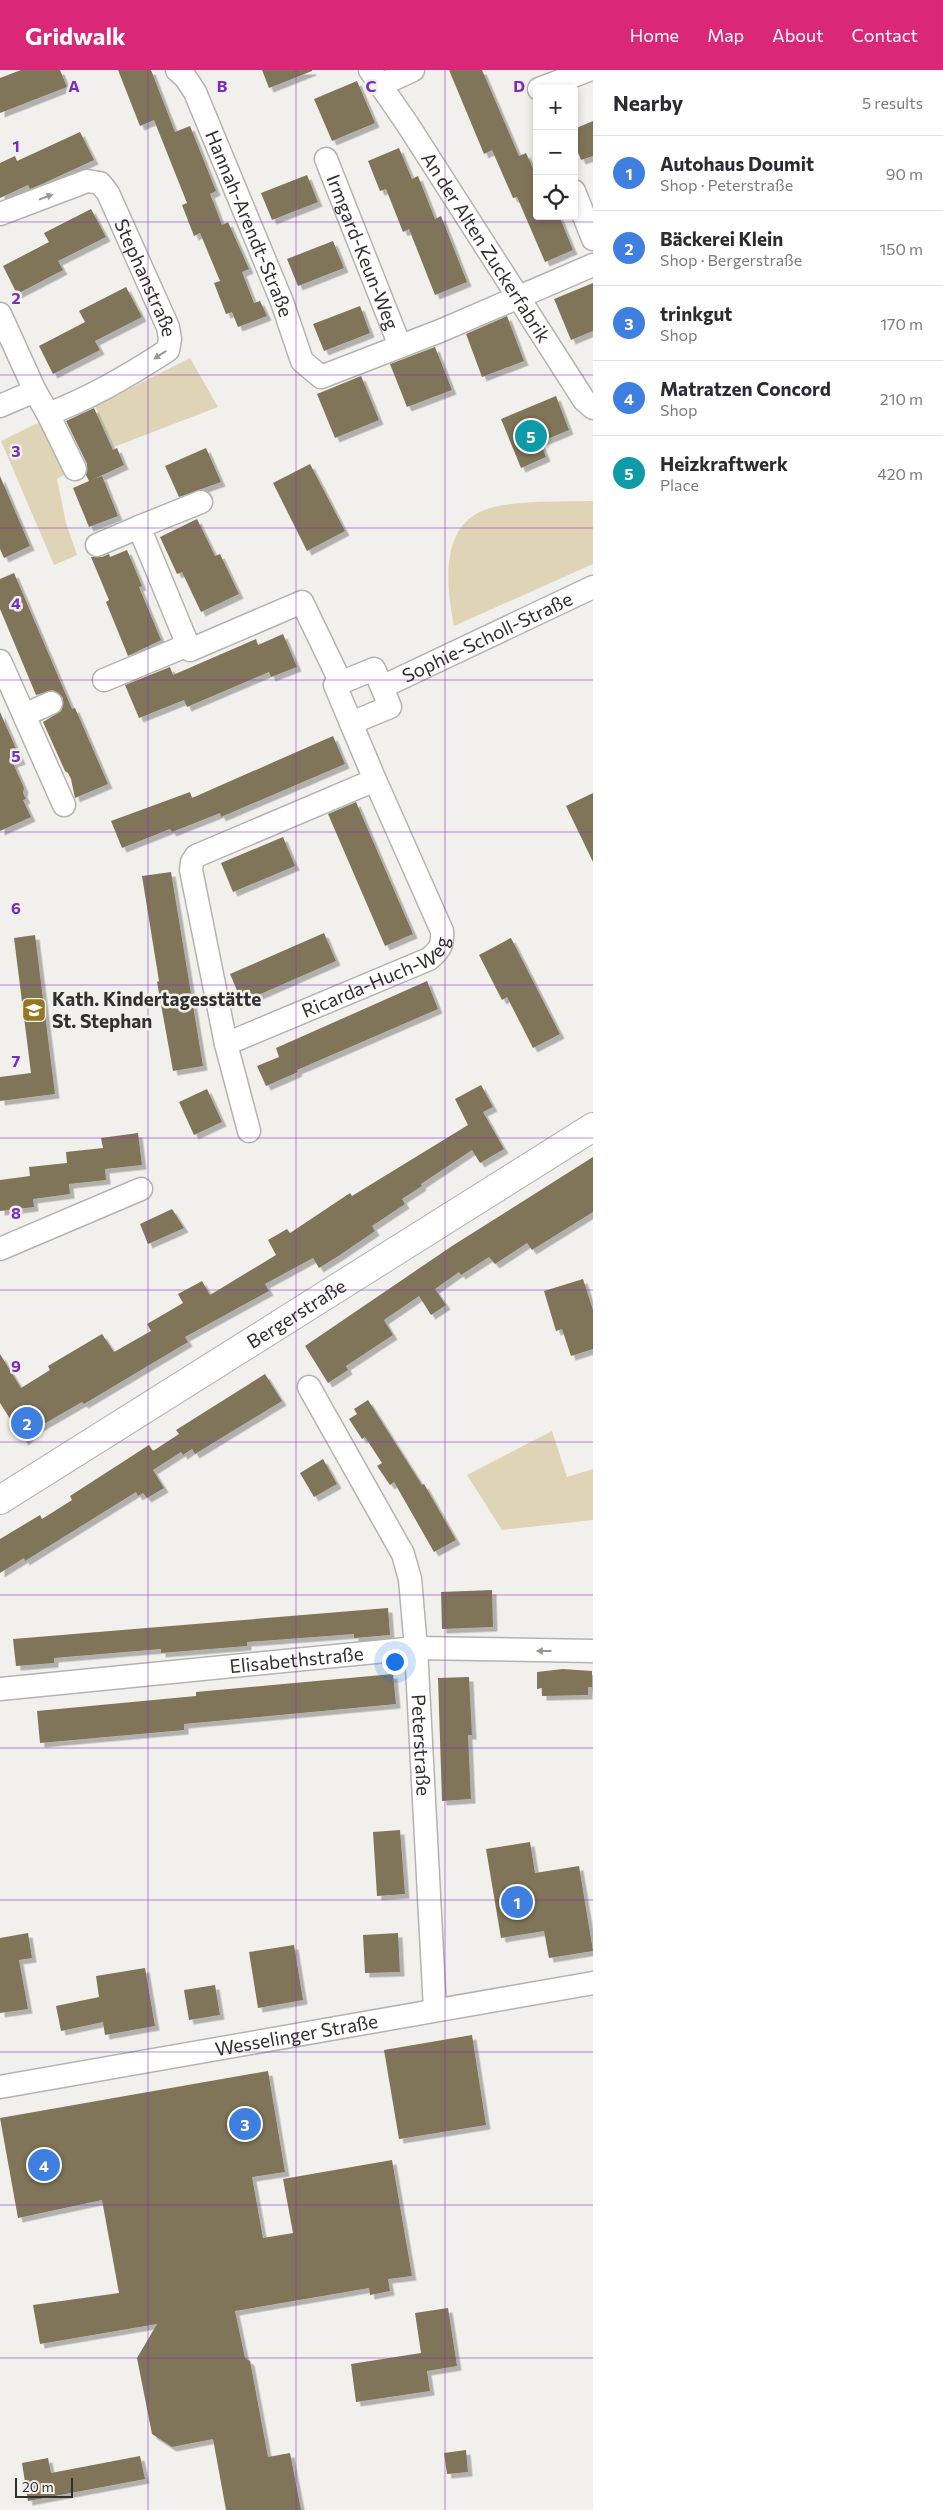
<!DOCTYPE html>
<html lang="en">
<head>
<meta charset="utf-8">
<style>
	:root { --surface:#fff; --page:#f7f7f7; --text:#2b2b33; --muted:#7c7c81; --line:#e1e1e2; --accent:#db2777 }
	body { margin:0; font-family:Commissioner,sans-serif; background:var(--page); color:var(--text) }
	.controls { position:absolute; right:15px; top:15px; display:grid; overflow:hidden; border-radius:5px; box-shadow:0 2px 8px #0003 }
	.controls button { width:45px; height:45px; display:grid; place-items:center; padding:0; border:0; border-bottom:1px solid var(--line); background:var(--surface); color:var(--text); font:25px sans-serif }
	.scale { position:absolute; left:15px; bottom:12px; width:58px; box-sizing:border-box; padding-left:5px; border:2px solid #31302f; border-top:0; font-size:14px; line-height:18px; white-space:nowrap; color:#31302f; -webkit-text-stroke:4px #f1f0ed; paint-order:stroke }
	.you { position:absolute; left:394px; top:1591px; width:18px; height:18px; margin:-12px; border:4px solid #fff; border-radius:50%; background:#1a73e8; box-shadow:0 0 0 8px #1a73e833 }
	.badge { display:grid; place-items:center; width:32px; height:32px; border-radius:50%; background:var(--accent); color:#fff; font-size:16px; font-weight:700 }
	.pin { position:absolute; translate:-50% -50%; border:2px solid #fff; box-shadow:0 1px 5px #0006 }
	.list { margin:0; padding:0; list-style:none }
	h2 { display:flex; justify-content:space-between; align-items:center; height:65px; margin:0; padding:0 20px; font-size:21px }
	h2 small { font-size:16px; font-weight:400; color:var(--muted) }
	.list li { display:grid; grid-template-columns:32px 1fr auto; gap:15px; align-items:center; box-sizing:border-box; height:75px; padding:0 20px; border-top:1px solid var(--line) }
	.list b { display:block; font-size:19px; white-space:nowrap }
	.list p { margin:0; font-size:16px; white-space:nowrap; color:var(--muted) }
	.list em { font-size:16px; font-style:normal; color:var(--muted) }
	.icon { flex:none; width:28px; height:28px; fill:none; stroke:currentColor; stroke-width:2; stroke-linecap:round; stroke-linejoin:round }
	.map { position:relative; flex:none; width:593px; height:2440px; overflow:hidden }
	header { display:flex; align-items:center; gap:30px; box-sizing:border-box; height:70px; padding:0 25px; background:var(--accent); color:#fff }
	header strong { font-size:24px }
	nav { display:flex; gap:28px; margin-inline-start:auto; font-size:18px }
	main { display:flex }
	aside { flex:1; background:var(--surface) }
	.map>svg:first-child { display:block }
</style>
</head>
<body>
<header>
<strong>Gridwalk</strong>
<nav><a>Home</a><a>Map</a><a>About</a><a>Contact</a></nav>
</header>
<main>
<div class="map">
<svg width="593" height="2440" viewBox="0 0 593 2440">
	<defs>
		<filter id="shadow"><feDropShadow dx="4.5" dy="4.5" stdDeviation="0" flood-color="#0004"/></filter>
	</defs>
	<rect width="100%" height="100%" fill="#f1f0ed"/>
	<path fill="#e0d4b6" d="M190 288 218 337 114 377 95 336Z
		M46 349 71 401 57 409 66 453 77 485 54 495 1 371Z
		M593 431V494L454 556C447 521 440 465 476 444 500 429 564 432 593 431Z
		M552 1361 567 1407 593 1399V1450L502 1460 467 1405Z"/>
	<path fill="#807558" filter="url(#shadow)" d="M21 0H60L67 17 0 43V8Z
		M118 0H151L175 62 190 56 216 121 210 124 216 139 222 155 228 152 249 199 242 202 254 233 260 231 267 246 238 257 232 242 226 244 214 213 220 211 200 163 194 166 182 135 187 133 154 50 140 56Z
		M262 0H312V1L269 18Z
		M449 0H482L519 86 526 83 537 107V146H559L573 180 545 192 517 127 513 128 492 80 484 84Z
		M357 11 375 53 332 71 314 29Z
		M593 51V86L581 90 574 72V59Z
		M80 62 94 90 42 114 30 119 28 115 0 128V93L15 86 17 91Z
		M399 78 412 109 418 106 435 149 441 146 467 212 435 225 409 159 403 162 386 119 380 121 368 91Z
		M307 105 318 132 272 150 261 123Z
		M91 139 106 167 58 191 63 200 17 224 3 196 49 172 44 163Z
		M333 171 344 198 298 216 287 189Z
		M593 213V261L571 270 554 229Z
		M126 217 142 247 95 271 100 280 53 304 39 276 85 252 79 241Z
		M360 236 370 263 324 281 313 254Z
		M507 246 524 291 482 307 466 264Z
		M435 277 452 320 407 337 390 294Z
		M361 306 379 350 335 368 317 324Z
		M556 326 569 360 540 372 546 387 521 398 501 349Z
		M94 338 113 380 117 378 124 395 92 410 102 406 118 446 89 457 73 418 89 411 86 405 87 394 66 351Z
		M206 378 221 412 179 427 165 396Z
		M310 394 345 461 307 481 273 413Z
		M0 406 30 476 4 488 0 479Z
		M197 449 215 486 220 484 239 524 201 542 182 502 177 504 160 467Z
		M127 480 142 516 139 517 161 570 128 586 106 532 109 530 91 487H102L109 484 110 487Z
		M14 503 72 639 75 638 108 714 75 728 71 709 68 703 65 701 43 652 61 641 63 628 53 620 36 625 0 539V509Z
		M283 564 297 597 271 607 269 602 187 637 184 630 139 648 125 615 170 597 173 605 256 569 258 575Z
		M0 642 21 690 13 693 24 718 23 723 26 729 23 730 31 747 0 761Z
		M333 666 345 694 221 747 220 743 172 762 170 759 122 778 111 751 190 722 192 728Z
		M593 723V792L566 736Z
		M356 732 413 864 385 876 328 744Z
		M283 767 295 796 233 822 221 793Z
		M171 802 203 996 173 1001 157 912 159 911 142 806Z
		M324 863 336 891 242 932 230 904Z
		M35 865 55 1024 0 1031V1007L31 1003 14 868Z
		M511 868 560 964 533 978 507 927 502 930 479 885Z
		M427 911 438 939 297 1000 298 1002 266 1016 257 996 279 987 276 978Z
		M481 1015 493 1037 483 1042 504 1079 480 1093 472 1080 421 1114 422 1116 402 1129 405 1134 372 1156 375 1161 340 1185 319 1198 313 1188 265 1214 269 1221 185 1267 188 1272 84 1334 82 1332 37 1358 24 1371 0 1333V1284L21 1318 50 1300 48 1296 102 1264 114 1282 151 1261 147 1254 183 1233 178 1224 202 1211 210 1225 276 1185 268 1170 287 1159 290 1163 350 1123 352 1126 468 1055 455 1029Z
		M207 1019 222 1052 194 1065 179 1032Z
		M138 1063 142 1095 105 1099 106 1110 69 1114 70 1124 33 1129 34 1137 0 1141V1110L30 1106 29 1097 67 1093 66 1082 103 1078 101 1068Z
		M593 1087V1142L532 1180 527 1173 495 1194 489 1187 461 1205 459 1202 435 1219 446 1235 431 1245 419 1226 384 1250 393 1265 346 1296 348 1300 328 1313 305 1276 452 1176Z
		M172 1139 184 1158 148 1174 140 1154Z
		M583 1209 593 1240V1279L571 1286 562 1259 556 1261 544 1221Z
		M265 1304 282 1331 195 1384 192 1379 183 1385 181 1382 153 1400 164 1418 147 1428 143 1423 138 1426 136 1422 25 1491 24 1488 0 1503V1469L40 1445 42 1449 72 1430 70 1426 149 1375 153 1381 179 1364 176 1360Z
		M368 1330 422 1415 424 1414 456 1470 434 1482 394 1412 390 1415 377 1396 382 1393 365 1367 362 1369 349 1349 357 1344 354 1339Z
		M323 1389 337 1414 314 1427 300 1403Z
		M492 1520 493 1557 442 1559 441 1522Z
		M388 1538 390 1565 354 1568V1564L247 1572V1576L161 1583V1579L54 1588V1593L16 1596 13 1569Z
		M563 1599 592 1601V1617H588V1625L542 1626V1618L537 1619V1602Z
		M393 1604 396 1634 184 1654V1660L40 1673 37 1641 196 1626V1622Z
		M469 1607 472 1665H468L471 1729 442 1731 438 1608Z
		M400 1760 405 1824 377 1826 373 1762Z
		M530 1772 535 1803 579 1796 593 1881 549 1888 544 1861 501 1868 486 1779Z
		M28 1863 32 1888 19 1890 28 1939 0 1943V1868Z
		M398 1863 400 1902 365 1903 363 1865Z
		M294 1875 303 1930 258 1938 249 1882Z
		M145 1898 155 1956 105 1965 103 1952 61 1961 56 1936 99 1927 96 1906Z
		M215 1915 220 1945 189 1950 184 1920Z
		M472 1965 486 2055 399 2069 384 1980Z
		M268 2001 285 2102 252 2107 263 2168 293 2163 283 2109 392 2090 412 2206 388 2209 390 2221 370 2225 369 2218 235 2241 245 2288 250 2291 268 2387 290 2383 301 2440H226L213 2369 172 2377 152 2364 137 2288 157 2254 40 2274 33 2235 119 2223 102 2130 18 2148 0 2048Z
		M448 2238 457 2296 427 2301 430 2321 356 2332 351 2294 421 2283 415 2243Z
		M466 2380 468 2402 447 2404 444 2383Z
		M140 2386 145 2409 28 2431 22 2393 48 2388 51 2403Z"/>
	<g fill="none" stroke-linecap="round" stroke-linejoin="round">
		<defs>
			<g id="street">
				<path id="s1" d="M177 0 185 7 195 22 282 232 302 291 321 307 440 261 593 195"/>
				<path id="s2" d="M370 0 408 55 584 330 593 338"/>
				<path d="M381 15 413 0"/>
				<path d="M539 19 589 0"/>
				<path id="s3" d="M326 89 400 276"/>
				<path d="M574 121 593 169"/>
				<path id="s4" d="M0 144 87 111 100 113 108 123 168 257 170 269 168 280C130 305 91 328 48 344L35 321"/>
				<path d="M0 244 35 321 0 336"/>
				<path d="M48 344 75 399"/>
				<path d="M201 432 139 457 190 580 302 532 341 613"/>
				<path d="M97 475 139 457"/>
				<path d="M0 591 64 735"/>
				<path d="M104 610 188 575"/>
				<path d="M24 645 51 633"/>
				<path id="s5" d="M351 653 390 637 382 617 593 517"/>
				<path id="s6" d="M226 974 429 889C440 880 443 875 442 861L375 710"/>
				<path d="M249 1061 226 974 191 800 192 792 196 786 375 710 335 615 374 599 382 617"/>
				<path d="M0 1179 141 1119"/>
				<path id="s7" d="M309 1317 403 1484 410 1509 416 1578 435 1940"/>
				<path id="s8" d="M0 1619 416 1578 593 1581"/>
				<path id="s9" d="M0 2017 593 1913"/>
			</g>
			<g id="secondary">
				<path id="s10" d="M0 1430 593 1057"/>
			</g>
		</defs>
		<use href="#street" stroke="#b4b3b0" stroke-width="25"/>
		<use href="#secondary" stroke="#b4b3b0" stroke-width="30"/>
		<use href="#street" stroke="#fff" stroke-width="22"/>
		<use href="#secondary" stroke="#fff" stroke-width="28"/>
	</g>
	<defs><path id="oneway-solid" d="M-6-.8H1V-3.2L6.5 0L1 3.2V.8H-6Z" transform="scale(1.25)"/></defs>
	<g fill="#989897">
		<use href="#oneway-solid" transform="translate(46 127) rotate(-21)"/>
		<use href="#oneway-solid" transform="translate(160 285) rotate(147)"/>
		<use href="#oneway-solid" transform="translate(544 1581) rotate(-180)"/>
	</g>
	<path fill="none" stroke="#7b2cbf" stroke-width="1" stroke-opacity="0.55" d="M148 0V2440M296 0V2440M445 0V2440M0 152H593M0 305H593M0 458H593M0 610H593M0 762H593M0 915H593M0 1068H593M0 1220H593M0 1372H593M0 1525H593M0 1678H593M0 1830H593M0 1982H593M0 2135H593M0 2288H593"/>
	<defs>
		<symbol id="school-square" viewBox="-11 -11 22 22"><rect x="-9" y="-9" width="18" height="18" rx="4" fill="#94771e" stroke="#f1f0ed"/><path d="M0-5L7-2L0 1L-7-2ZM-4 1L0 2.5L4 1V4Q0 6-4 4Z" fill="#fff"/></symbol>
	</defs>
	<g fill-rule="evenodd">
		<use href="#school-square" x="20" y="926" width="28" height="28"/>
	</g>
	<g text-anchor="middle" stroke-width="5" stroke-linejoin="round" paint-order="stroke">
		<g font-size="19" fill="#31302f" stroke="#f1f0ed">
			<text dy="7" stroke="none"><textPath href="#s1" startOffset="171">Hannah-Arendt-Straße</textPath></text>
			<text dy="7" stroke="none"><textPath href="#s2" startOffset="212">An der Alten Zuckerfabrik</textPath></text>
			<text dy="7" stroke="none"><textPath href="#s3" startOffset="100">Irmgard-Keun-Weg</textPath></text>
			<text dy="7" stroke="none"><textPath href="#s4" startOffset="212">Stephanstraße</textPath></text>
			<text dy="7" stroke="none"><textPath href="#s5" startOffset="180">Sophie-Scholl-Straße</textPath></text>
			<text dy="7" stroke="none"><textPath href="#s6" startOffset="165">Ricarda-Huch-Weg</textPath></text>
			<text dy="7" stroke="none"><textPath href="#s10" startOffset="350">Bergerstraße</textPath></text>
			<text dy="7" stroke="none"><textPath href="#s8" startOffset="298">Elisabethstraße</textPath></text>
			<text dy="7" stroke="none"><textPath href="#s7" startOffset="384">Peterstraße</textPath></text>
			<text dy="7" stroke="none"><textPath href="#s9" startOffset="301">Wesselinger Straße</textPath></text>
		</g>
		<g font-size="19" font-weight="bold" fill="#31302f" stroke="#f1f0ed" text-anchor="start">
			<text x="52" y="936">Kath. Kindertagesstätte<tspan x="52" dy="22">St. Stephan</tspan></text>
		</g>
	</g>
	<g font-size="16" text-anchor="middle" font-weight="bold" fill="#7b2cbf" stroke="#f1f0ed" stroke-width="5" stroke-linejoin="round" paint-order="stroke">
		<text x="74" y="22">A</text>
		<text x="222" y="22">B</text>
		<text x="371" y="22">C</text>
		<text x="519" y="22">D</text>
		<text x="16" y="82">1</text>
		<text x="16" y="234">2</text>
		<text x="16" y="387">3</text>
		<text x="16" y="539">4</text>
		<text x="16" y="692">5</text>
		<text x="16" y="844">6</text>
		<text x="16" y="997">7</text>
		<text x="16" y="1149">8</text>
		<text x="16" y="1302">9</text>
	</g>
</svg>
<div class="controls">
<button>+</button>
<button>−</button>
<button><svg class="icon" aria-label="locate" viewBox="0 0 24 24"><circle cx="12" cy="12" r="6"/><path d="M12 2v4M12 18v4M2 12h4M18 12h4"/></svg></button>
</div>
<div class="scale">20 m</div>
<div class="you"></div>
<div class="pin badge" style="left:517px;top:1832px;background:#3f7fe0">1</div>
<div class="pin badge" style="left:27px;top:1353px;background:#3f7fe0">2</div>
<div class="pin badge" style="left:245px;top:2054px;background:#3f7fe0">3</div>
<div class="pin badge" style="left:44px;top:2095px;background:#3f7fe0">4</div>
<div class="pin badge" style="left:531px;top:366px;background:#0f9aa8">5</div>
</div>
<aside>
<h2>Nearby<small>5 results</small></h2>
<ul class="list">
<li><span class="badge" style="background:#3f7fe0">1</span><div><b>Autohaus Doumit</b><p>Shop · Peterstraße</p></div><em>90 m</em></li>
<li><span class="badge" style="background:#3f7fe0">2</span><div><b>Bäckerei Klein</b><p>Shop · Bergerstraße</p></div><em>150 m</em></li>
<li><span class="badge" style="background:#3f7fe0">3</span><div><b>trinkgut</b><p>Shop</p></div><em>170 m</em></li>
<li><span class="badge" style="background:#3f7fe0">4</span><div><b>Matratzen Concord</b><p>Shop</p></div><em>210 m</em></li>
<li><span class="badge" style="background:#0f9aa8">5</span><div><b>Heizkraftwerk</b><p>Place</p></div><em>420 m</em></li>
</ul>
</aside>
</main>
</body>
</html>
